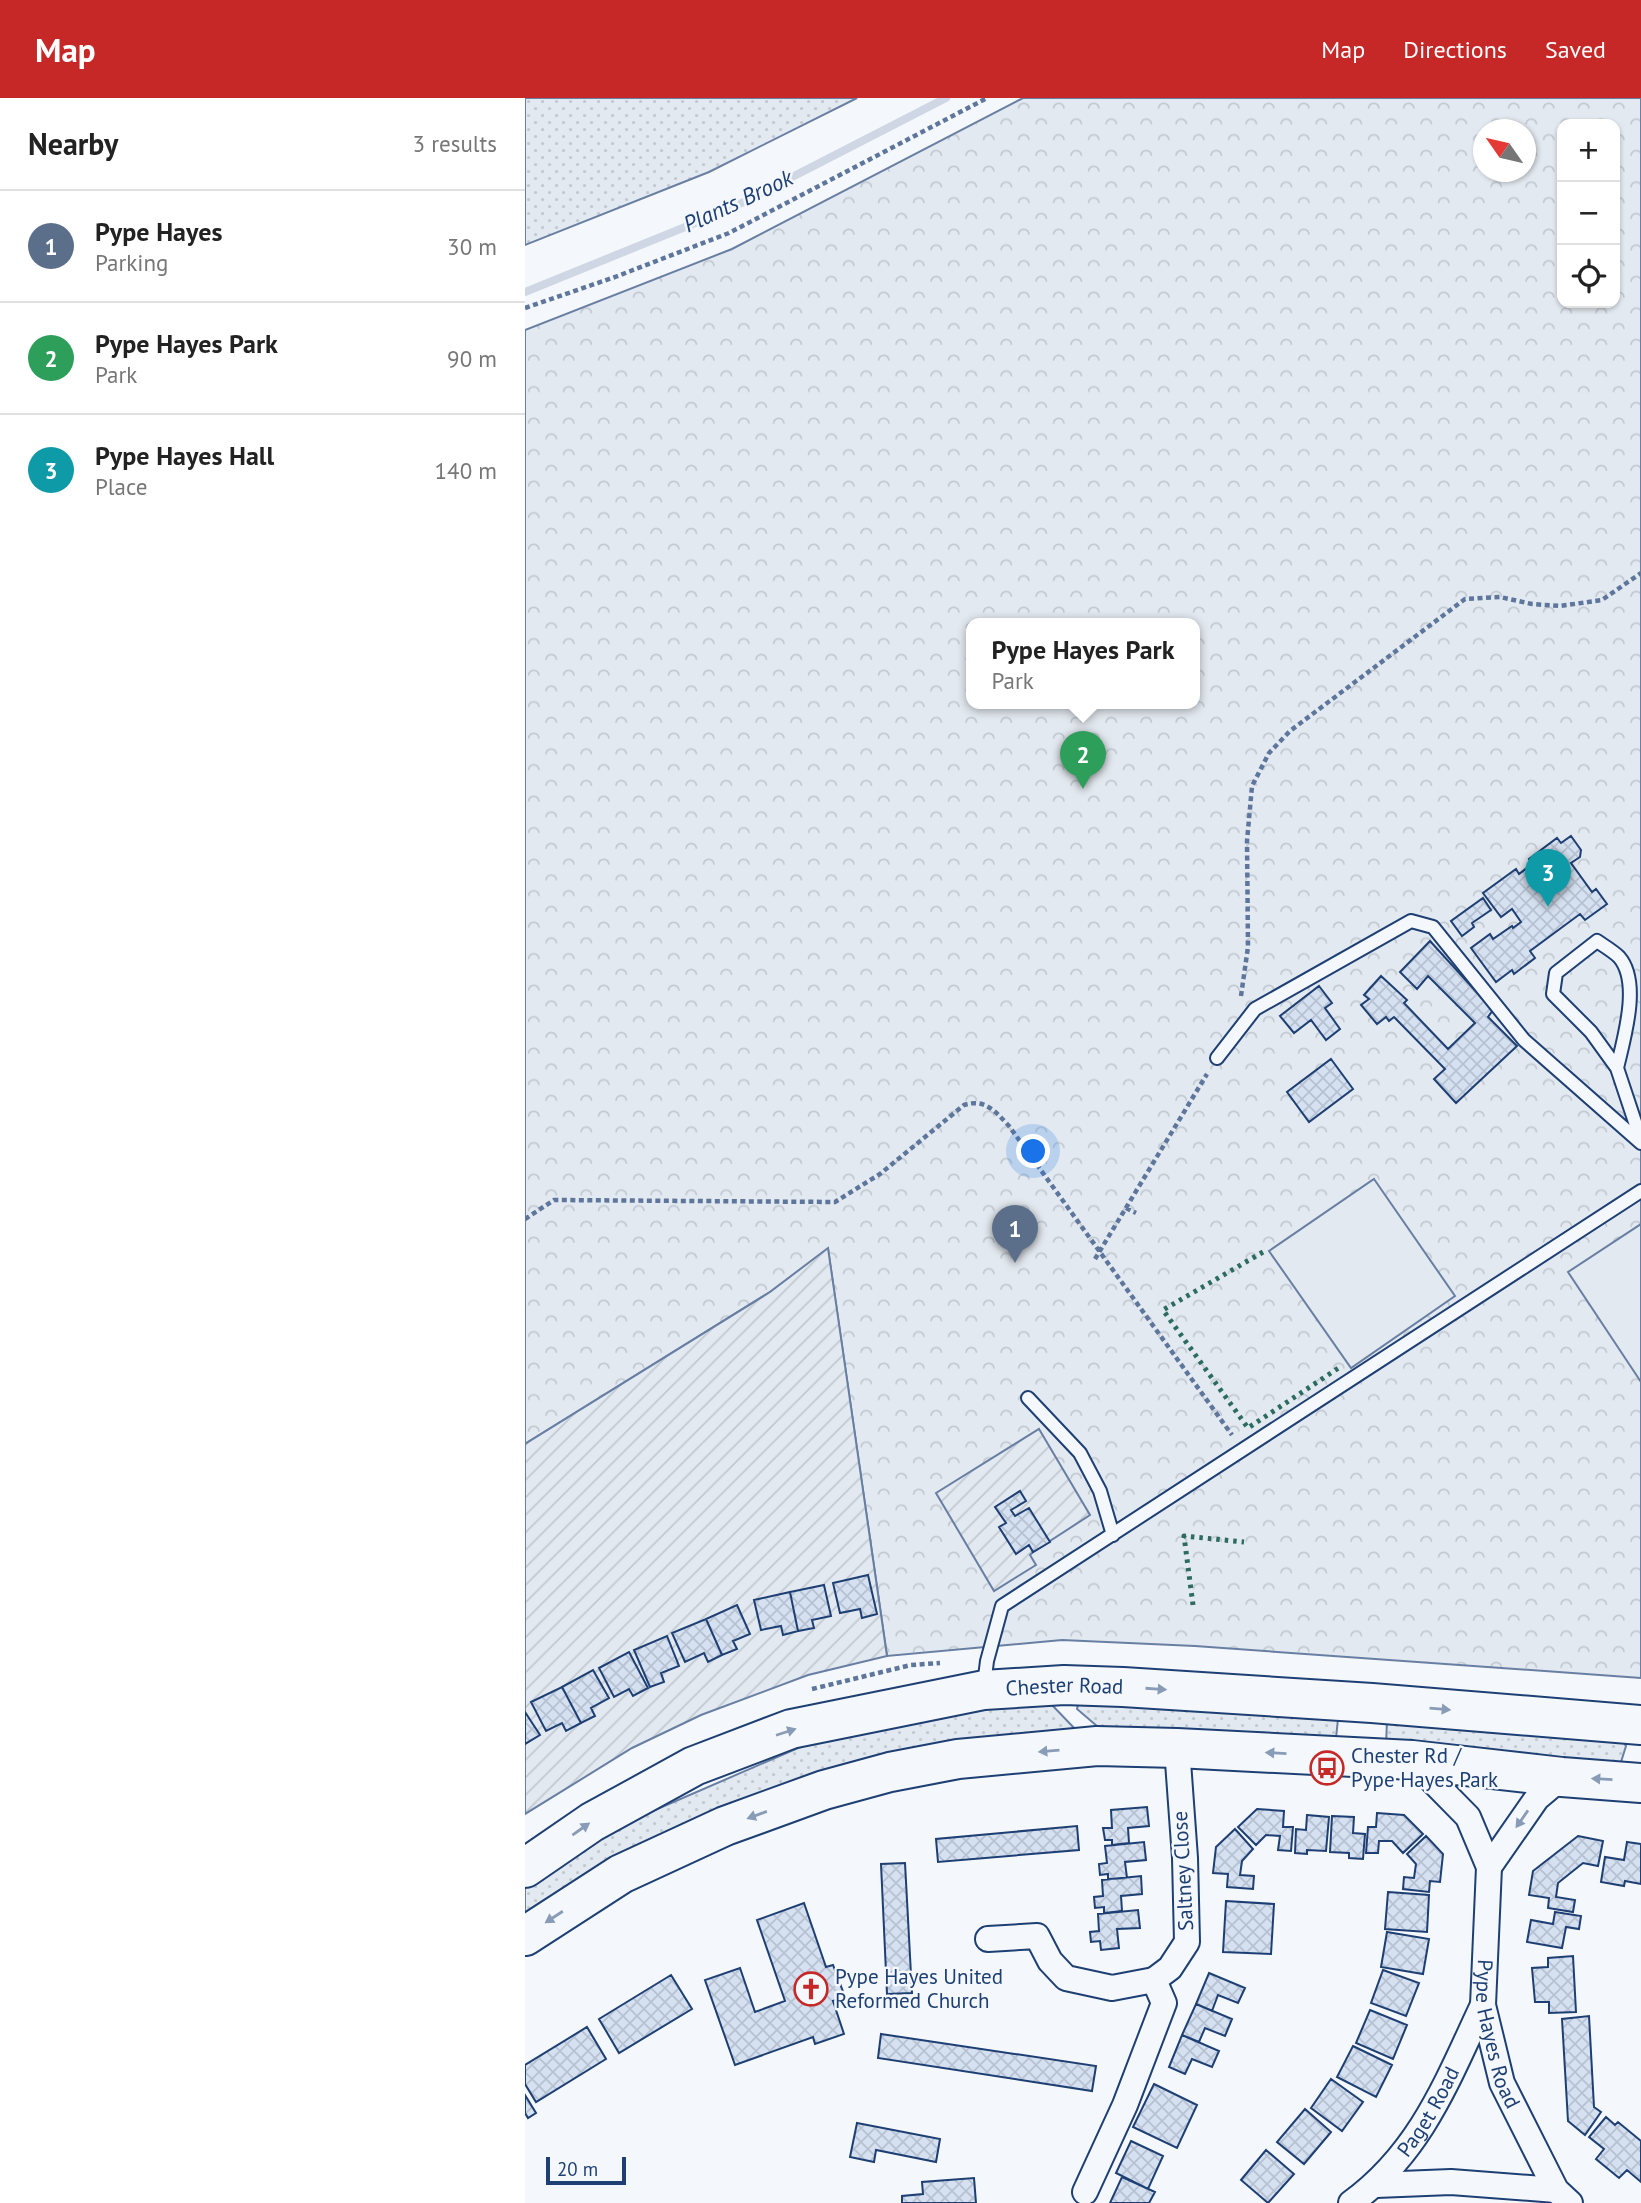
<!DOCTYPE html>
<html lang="en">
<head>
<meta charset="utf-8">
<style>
	:root { --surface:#fff; --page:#f2f2f2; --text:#222; --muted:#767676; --line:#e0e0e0; --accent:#c62828 }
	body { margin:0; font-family:"PT Sans",sans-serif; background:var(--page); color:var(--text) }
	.controls { position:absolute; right:21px; top:21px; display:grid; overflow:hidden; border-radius:14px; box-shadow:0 2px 5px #0004 }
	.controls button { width:63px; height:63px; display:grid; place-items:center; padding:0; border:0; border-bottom:2px solid var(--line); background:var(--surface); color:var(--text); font:35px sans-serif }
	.compass { position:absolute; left:948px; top:21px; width:63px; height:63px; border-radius:50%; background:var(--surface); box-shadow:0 2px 5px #0004; rotate:304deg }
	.scale { position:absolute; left:21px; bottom:18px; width:80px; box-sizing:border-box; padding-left:7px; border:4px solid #1d3f73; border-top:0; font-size:19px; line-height:24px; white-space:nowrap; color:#1d3f73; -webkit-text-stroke:5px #f4f7fb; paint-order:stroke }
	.you { position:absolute; left:509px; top:1054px; width:24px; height:24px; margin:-18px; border:5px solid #fff; border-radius:50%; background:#1a73e8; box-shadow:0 0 0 10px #1a73e833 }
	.badge { display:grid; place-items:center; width:46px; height:46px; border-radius:50%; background:var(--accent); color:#fff; font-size:23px; font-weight:700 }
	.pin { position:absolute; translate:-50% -58px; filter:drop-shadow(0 2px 4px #0008) }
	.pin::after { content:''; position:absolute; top:37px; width:24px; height:21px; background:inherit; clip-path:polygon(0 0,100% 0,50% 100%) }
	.popup { position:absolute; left:441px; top:520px; width:234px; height:91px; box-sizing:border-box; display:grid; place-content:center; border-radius:14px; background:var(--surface); filter:drop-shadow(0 2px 5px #0005); font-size:23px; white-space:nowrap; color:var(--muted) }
	.popup b { font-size:26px; color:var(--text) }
	.popup::after { content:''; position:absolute; left:50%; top:100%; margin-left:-14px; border:14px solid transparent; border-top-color:var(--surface) }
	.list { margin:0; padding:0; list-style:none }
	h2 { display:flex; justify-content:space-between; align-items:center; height:91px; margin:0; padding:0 28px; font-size:30px }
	h2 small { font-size:23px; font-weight:400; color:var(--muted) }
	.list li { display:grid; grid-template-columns:46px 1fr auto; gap:21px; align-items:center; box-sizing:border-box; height:112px; padding:0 28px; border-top:2px solid var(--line) }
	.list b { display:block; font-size:26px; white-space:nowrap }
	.list p { margin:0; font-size:23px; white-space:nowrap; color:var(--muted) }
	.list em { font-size:23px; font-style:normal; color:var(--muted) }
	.icon { flex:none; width:38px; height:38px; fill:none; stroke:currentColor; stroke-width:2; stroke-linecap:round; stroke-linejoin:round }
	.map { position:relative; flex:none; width:1116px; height:2105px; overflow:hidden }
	header { display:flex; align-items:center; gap:42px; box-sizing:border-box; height:98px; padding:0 35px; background:var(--accent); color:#fff }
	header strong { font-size:33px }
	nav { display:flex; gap:38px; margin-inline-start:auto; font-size:24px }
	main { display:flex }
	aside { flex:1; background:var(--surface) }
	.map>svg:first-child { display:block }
</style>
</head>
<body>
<header>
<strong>Map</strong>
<nav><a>Map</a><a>Directions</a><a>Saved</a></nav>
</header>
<main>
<aside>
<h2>Nearby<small>3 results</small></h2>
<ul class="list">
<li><span class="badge" style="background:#5c6f8a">1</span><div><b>Pype Hayes</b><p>Parking</p></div><em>30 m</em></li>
<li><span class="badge" style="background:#2e9e5b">2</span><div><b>Pype Hayes Park</b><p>Park</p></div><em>90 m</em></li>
<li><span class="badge" style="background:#0f9aa8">3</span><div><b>Pype Hayes Hall</b><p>Place</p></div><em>140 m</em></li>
</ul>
</aside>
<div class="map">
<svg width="1116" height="2105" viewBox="0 0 1116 2105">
	<defs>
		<pattern id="grass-dots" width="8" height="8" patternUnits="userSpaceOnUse" patternTransform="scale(1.75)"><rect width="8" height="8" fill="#e3e9f0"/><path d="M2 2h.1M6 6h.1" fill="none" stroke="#c2c9d1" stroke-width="1.8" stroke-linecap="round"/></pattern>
		<pattern id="forest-crowns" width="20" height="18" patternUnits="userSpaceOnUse" patternTransform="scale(1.75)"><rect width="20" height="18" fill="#e3e9f0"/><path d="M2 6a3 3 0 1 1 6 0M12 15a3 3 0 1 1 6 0" fill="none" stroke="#c2c9d1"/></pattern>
		<pattern id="garden-furrows" width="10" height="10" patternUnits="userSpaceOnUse" patternTransform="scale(1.75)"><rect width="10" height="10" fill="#e3e9f0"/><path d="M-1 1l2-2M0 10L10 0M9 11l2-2" fill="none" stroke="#c2c9d1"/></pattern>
		<pattern id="building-cross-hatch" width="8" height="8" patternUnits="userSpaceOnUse" patternTransform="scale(1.75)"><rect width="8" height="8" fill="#d5e0f0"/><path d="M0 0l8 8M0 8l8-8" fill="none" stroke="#b6c1d1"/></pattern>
	</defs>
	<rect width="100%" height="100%" fill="#f4f7fb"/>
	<path fill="url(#grass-dots)" stroke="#687fa3" stroke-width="2" d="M0 0H332L184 74 0 147Z
		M554 1602 813 1621 811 1640 579 1634 552 1611Z
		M496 1605 527 1607 552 1633 391 1651 0 1817V1788L84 1732 280 1647 357 1627Z
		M862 1622 1094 1638 1101 1648 1096 1664 1017 1666 861 1648Z"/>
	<path fill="url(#forest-crowns)" stroke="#687fa3" stroke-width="2" fill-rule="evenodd" d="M498 0H1116V1580L670 1548 537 1542 362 1558 303 1151 245 1194 0 1346V232L207 151ZM1037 26H1090V205H1037ZM958 32H1000V74H958ZM446 525H670V605H446Z"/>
	<path fill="url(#garden-furrows)" stroke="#687fa3" stroke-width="2" d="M303 1150 362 1558 283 1577 176 1617 107 1650 0 1716V1346L245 1194Z
		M514 1331 565 1417 508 1454 505 1457 511 1467 469 1493 411 1395Z"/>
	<path fill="#e3e9f0" stroke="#687fa3" stroke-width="2" d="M849 1081 930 1198 826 1270 744 1153Z
		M1116 1126V1284L1043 1174Z"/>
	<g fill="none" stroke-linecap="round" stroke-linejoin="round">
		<path stroke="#cfd7e4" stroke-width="8" d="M0 194 207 110 421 0"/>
	</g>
	<path fill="url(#building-cross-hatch)" stroke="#1d3f73" stroke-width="2" d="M1046 738 1056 752 1055 759 1046 765 1067 794 1071 791 1082 806 1060 822 1055 816 1005 853 1010 860 989 876 987 872 971 884 946 850 965 836 968 841 987 828 988 830 996 824 987 811 976 819 958 795 991 771 994 776 1007 766 1004 761 1032 740 1036 745Z
		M958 800 966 812 947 825 949 829 937 838 926 823Z
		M905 843 968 912 963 919 992 948 931 1005 909 981 920 971 869 919 864 923 861 919 852 926 836 907 844 901 839 897 856 878 882 902 879 905 923 951 950 925 903 878 892 891 875 874Z
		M794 888 807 905 800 910 815 931 801 942 786 922 769 935 755 918Z
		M806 961 828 991 784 1024 762 994Z
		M495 1393 501 1403 486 1412 490 1418 504 1410 525 1444 508 1454 504 1447 491 1456 474 1429 481 1425 470 1409Z
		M343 1477 352 1516 337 1520 335 1511 315 1515 308 1485Z
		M299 1487 306 1518 287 1522 289 1530 273 1533 265 1494Z
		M265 1494 273 1533 258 1537 256 1528 236 1532 229 1502Z
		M212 1507 225 1536 208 1543 212 1551 197 1557 181 1521Z
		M181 1521 197 1557 183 1564 179 1555 160 1564 147 1535Z
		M142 1538 154 1568 136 1575 139 1584 125 1589 109 1552Z
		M104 1554 123 1590 108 1598 104 1591 89 1599 74 1570Z
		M68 1572 84 1600 66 1610 70 1618 56 1625 37 1589Z
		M37 1589 56 1625 41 1633 37 1625 21 1633 6 1604Z
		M0 1614 15 1637 0 1646Z
		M622 1709 624 1728 603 1730 604 1745 587 1747V1742H580L578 1730H587L586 1712Z
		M732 1711 759 1713 758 1729H768L766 1753 753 1752 755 1738 741 1737 731 1747 713 1729Z
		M852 1715 879 1717 898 1736 878 1755 867 1743H854L853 1755H841L843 1729H851Z
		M782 1717 804 1719 801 1753 782 1752V1756L770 1755 771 1731 781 1732Z
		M807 1718 829 1719 828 1735 840 1736 838 1761 824 1760V1755L805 1754Z
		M552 1728 554 1752 413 1764 411 1741Z
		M710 1731 728 1751 717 1763 715 1777 729 1778 728 1791 702 1789 703 1776 688 1775 691 1749Z
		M901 1738 918 1756 915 1784 905 1783 904 1794 878 1791 879 1779 889 1780 891 1766 882 1756Z
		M1053 1738 1078 1743 1073 1768 1058 1765 1033 1785 1031 1799 1050 1802 1048 1814 1023 1810 1024 1800 1004 1797 1008 1773Z
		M619 1744 621 1762 600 1764 602 1780 583 1781V1776L575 1777 574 1766 582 1765 580 1748Z
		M1102 1744 1116 1746V1786L1100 1783 1099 1788 1076 1784 1080 1759 1099 1762Z
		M380 1765 387 1895 362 1896 356 1766Z
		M616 1778 617 1796 596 1798 597 1813 579 1815V1809L570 1810 569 1799 578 1798 577 1782Z
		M863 1794 904 1797 902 1834 860 1831Z
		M701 1803 749 1806 746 1856 698 1854Z
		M279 1805 301 1869 308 1867 320 1899 308 1903 319 1936 290 1946 288 1939 210 1967 180 1882 215 1870 230 1914 260 1903 232 1822Z
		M613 1812 615 1830 592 1831 594 1850 576 1852 575 1843 566 1844 565 1834 574 1833 573 1816Z
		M1030 1814 1056 1818 1054 1831 1041 1829 1037 1850 1002 1844 1006 1822 1028 1826Z
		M862 1834 904 1841 898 1876 856 1869Z
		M1048 1858 1051 1914 1024 1915V1904H1010L1007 1870 1023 1869V1860Z
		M858 1872 894 1885 881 1918 846 1905Z
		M684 1875 720 1890 713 1905 693 1897 687 1913 671 1906Z
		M146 1877 167 1911 94 1955 74 1921Z
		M671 1906 707 1921 700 1938 680 1930 674 1944 657 1937Z
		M845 1912 882 1927 868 1961 831 1945Z
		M1064 1918 1069 2009 1076 2014 1060 2037 1043 2023 1037 1921Z
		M62 1929 81 1961 11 2004 0 1986V1967Z
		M356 1936 571 1968 567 1993 353 1960Z
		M657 1937 694 1953 687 1969 667 1961 660 1976 644 1969Z
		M828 1948 867 1967 851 1999 812 1979Z
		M806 1981 838 2004 817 2033 786 2010Z
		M629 1986 672 2007 652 2050 608 2029Z
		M0 1997 11 2015 3 2020 0 2015Z
		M780 2011 806 2034 779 2066 752 2044Z
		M1081 2019 1090 2027 1093 2024 1116 2043V2084L1102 2072 1094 2080 1071 2061 1079 2051 1064 2039Z
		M332 2025 415 2041 411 2064 351 2052 349 2064 325 2059Z
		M606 2043 638 2058 623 2091 591 2075Z
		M741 2052 769 2076 743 2105 716 2082Z
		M597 2079 630 2094 624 2105H585Z
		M449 2080 451 2105H377V2098L398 2096 397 2084Z"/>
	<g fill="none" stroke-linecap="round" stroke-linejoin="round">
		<defs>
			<path id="lane" d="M1072 843C1079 848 1088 853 1094 859 1116 884 1099 940 1092 970L1066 934 1028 896 1031 875Z
				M692 960 730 911 886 823 908 829 999 942 1116 1045
				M1092 970 1116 1042
				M503 1300 555 1355 575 1393 588 1437
				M459 1587 462 1563 477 1508 1116 1093"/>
			<g id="street">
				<path id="s1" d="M887 1662 943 1719 964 1769 958 1907 977 1985 1031 2092 1045 2105"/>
				<path d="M964 1769 1012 1700 1037 1679"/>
				<path d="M463 1841 512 1838 525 1863 541 1880 587 1890 629 1882"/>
				<path d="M851 2087 926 2084 1031 2092"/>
				<path d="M560 2094 600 2007 639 1905 629 1882 645 1870 662 1844 660 1760 652 1650"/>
				<path id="s2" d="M826 2105C896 2054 922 1983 958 1907"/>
			</g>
			<g id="highway">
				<path id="s3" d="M0 1770 67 1724 169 1668 266 1631 459 1592 539 1587 598 1589 847 1605 1116 1627"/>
				<path d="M0 1838 96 1776 200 1728 299 1692 365 1674 433 1661 572 1648 652 1650 887 1662 1037 1679 1116 1685"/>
			</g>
		</defs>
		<use href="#lane" stroke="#1d3f73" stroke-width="16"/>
		<use href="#street" stroke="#1d3f73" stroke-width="28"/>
		<use href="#highway" stroke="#1d3f73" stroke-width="42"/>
		<path stroke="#5e769c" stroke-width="4.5" stroke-dasharray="5 3.5" stroke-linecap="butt" d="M0 210 90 179 204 135 462 0
			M716 898 723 849 722 743 727 688 744 655 765 633 940 501 975 499 1007 506 1035 508 1077 502 1116 475
			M601 1110 611 1115
			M0 1121 29 1102 310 1104 355 1076 439 1007C460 1000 471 1014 484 1028L707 1337
			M570 1161 682 976
			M287 1591 386 1567 415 1565"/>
		<use href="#lane" stroke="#f4f7fb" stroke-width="12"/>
		<use href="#street" stroke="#f4f7fb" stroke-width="24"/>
		<use href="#highway" stroke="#f4f7fb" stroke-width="38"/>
		<path stroke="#2c6c60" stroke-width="5" stroke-dasharray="3.5 5" stroke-linecap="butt" d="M738 1154 638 1212 723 1330 815 1269
			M668 1507 659 1438 719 1444"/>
	</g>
	<defs><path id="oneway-solid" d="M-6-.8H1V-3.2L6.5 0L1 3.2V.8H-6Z" transform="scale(1.75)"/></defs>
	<g fill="#889bb7">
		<use href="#oneway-solid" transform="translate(631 1591) rotate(4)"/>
		<use href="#oneway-solid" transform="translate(915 1611) rotate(5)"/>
		<use href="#oneway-solid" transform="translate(261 1634) rotate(-18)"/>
		<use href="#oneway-solid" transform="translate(524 1653) rotate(175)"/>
		<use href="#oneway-solid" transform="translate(751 1655) rotate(-177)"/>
		<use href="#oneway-solid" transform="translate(1077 1681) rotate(-177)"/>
		<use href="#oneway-solid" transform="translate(232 1717) rotate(160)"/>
		<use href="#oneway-solid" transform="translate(997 1721) rotate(125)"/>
		<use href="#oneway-solid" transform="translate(56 1731) rotate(-35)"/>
		<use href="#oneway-solid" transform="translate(29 1819) rotate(147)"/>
	</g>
	<defs>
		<symbol id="bus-ring" viewBox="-11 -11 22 22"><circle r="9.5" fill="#f4f7fb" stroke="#c62828" stroke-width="1.5"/><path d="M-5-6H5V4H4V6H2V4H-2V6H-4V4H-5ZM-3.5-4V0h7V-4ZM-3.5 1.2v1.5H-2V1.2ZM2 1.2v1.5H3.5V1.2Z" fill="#c62828"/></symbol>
		<symbol id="church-ring" viewBox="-11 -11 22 22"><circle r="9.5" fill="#f4f7fb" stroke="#c62828" stroke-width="1.5"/><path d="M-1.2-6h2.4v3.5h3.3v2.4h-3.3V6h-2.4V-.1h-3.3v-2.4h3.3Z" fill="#c62828"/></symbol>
	</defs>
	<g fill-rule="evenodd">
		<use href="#bus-ring" x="783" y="1651" width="38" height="38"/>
		<use href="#church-ring" x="267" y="1872" width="38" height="38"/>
	</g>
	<g text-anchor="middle" stroke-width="5" stroke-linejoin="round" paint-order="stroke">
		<g font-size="21" fill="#1d3f73" stroke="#f4f7fb">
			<text dy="7" stroke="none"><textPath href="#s3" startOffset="579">Chester Road</textPath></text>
			<text transform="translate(658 1773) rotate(-93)" y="7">Saltney Close</text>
			<text dy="7" stroke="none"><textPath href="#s1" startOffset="303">Pype Hayes Road</textPath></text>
			<text dy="7" stroke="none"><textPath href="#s2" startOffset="121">Paget Road</textPath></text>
		</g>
		<g font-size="21" fill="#1d3f73" stroke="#f4f7fb" text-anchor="start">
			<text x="826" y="1665">Chester Rd /<tspan x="826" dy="24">Pype Hayes Park</tspan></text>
			<text x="310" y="1886">Pype Hayes United<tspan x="310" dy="24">Reformed Church</tspan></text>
		</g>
		<g font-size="23" font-style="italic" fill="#1d3f73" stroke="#f4f7fb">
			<text transform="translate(213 103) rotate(-25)" y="8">Plants Brook</text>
		</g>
	</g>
</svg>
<div class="controls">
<button>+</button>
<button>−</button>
<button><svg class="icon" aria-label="locate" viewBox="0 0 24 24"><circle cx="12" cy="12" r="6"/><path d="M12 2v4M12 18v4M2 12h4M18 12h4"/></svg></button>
</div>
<svg class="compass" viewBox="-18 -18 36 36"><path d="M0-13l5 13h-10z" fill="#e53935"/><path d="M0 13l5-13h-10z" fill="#767676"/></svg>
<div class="scale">20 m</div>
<div class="you"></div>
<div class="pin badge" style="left:490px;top:1165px;background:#5c6f8a">1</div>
<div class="pin badge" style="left:558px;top:691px;background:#2e9e5b">2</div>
<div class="popup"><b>Pype Hayes Park</b>Park</div>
<div class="pin badge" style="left:1023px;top:809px;background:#0f9aa8">3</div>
</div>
</main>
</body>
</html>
